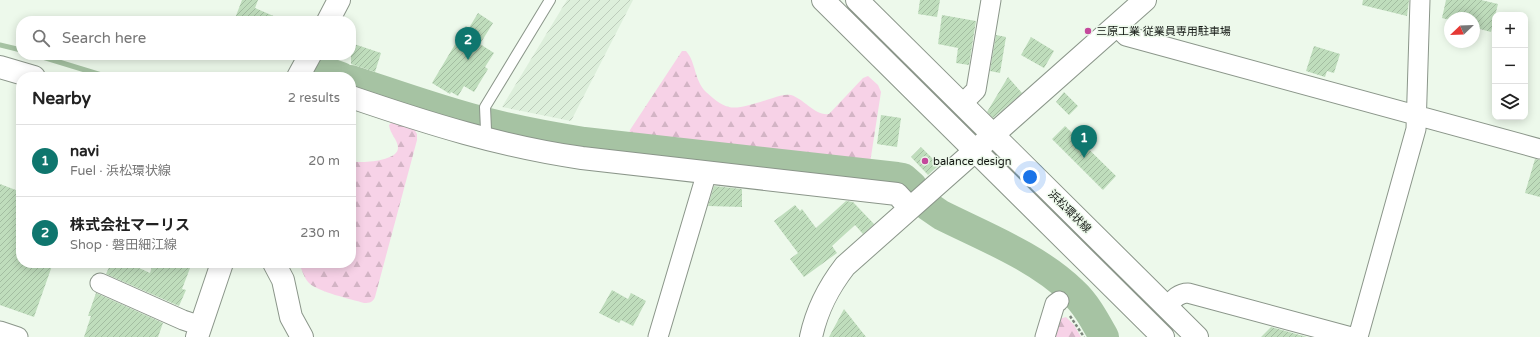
<!DOCTYPE html>
<html lang="en">
<head>
<meta charset="utf-8">
<style>
	:root { --surface:#fff; --page:#f6f6f6; --text:#222; --muted:#767676; --line:#e0e0e0; --accent:#0f766e }
	body { margin:0; font-family:"Varela Round","Noto Sans JP",sans-serif; background:var(--page); color:var(--text) }
	.controls { position:absolute; right:12px; top:12px; display:grid; overflow:hidden; border-radius:8px; box-shadow:0 2px 10px #0003 }
	.controls button { width:36px; height:36px; display:grid; place-items:center; padding:0; border:0; border-bottom:1px solid var(--line); background:var(--surface); color:var(--text); font:20px sans-serif }
	.compass { position:absolute; left:1444px; top:12px; width:36px; height:36px; border-radius:50%; background:var(--surface); box-shadow:0 2px 10px #0003; rotate:247deg }
	.you { position:absolute; left:1030px; top:177px; width:14px; height:14px; margin:-10px; border:3px solid #fff; border-radius:50%; background:#1a73e8; box-shadow:0 0 0 6px #1a73e833 }
	.badge { display:grid; place-items:center; width:26px; height:26px; border-radius:50%; background:var(--accent); color:#fff; font-size:13px; font-weight:700 }
	.pin { position:absolute; translate:-50% -33px; filter:drop-shadow(0 1px 2px #0008) }
	.pin::after { content:''; position:absolute; top:21px; width:14px; height:12px; background:inherit; clip-path:polygon(0 0,100% 0,50% 100%) }
	.list { margin:0; padding:0; list-style:none }
	h2 { display:flex; justify-content:space-between; align-items:center; height:52px; margin:0; padding:0 16px; font-size:17px }
	h2 small { font-size:13px; font-weight:400; color:var(--muted) }
	.list li { display:grid; grid-template-columns:26px 1fr auto; gap:12px; align-items:center; box-sizing:border-box; height:72px; padding:0 16px; border-top:1px solid var(--line) }
	.list b { display:block; font-size:15px; white-space:nowrap }
	.list p { margin:0; font-size:13px; white-space:nowrap; color:var(--muted) }
	.list em { font-size:13px; font-style:normal; color:var(--muted) }
	.icon { flex:none; width:22px; height:22px; fill:none; stroke:currentColor; stroke-width:2; stroke-linecap:round; stroke-linejoin:round }
	.map { position:relative; flex:none; width:1540px; height:337px; overflow:hidden }
	.search { position:absolute; background:var(--surface); box-shadow:0 2px 10px #0003; left:16px; top:16px; width:340px; height:44px; display:flex; align-items:center; gap:10px; box-sizing:border-box; padding:0 14px; border-radius:16px; color:var(--muted); font-size:15px }
	.panel { position:absolute; background:var(--surface); box-shadow:0 2px 10px #0003; left:16px; top:72px; width:340px; height:196px; border-radius:16px }
	.map>svg:first-child { display:block }
</style>
</head>
<body>
<div class="map">
<svg width="1540" height="337" viewBox="0 0 1540 337">
	<defs>
		<pattern id="industrial-furrows" width="10" height="10" patternUnits="userSpaceOnUse"><rect width="10" height="10" fill="#ddefdb"/><path d="M-1 1l2-2M0 10L10 0M9 11l2-2" fill="none" stroke="#bdccbb"/></pattern>
		<pattern id="forest-firs" width="22" height="20" patternUnits="userSpaceOnUse"><rect width="22" height="20" fill="#f7d2e7"/><path d="M5 1l3.5 6h-7zM16 11l3.5 6h-7z" fill="#d3b4c5"/></pattern>
		<pattern id="building-hatch" width="6" height="6" patternUnits="userSpaceOnUse"><rect width="6" height="6" fill="#bfddbc"/><path d="M-1 1l2-2M0 6l6-6M5 7l2-2" fill="none" stroke="#a3bda1"/></pattern>
	</defs>
	<rect width="100%" height="100%" fill="#edf9eb"/>
	<path fill="url(#industrial-furrows)" d="M567 0H633L571 121 502 107Z"/>
	<path fill="url(#forest-firs)" d="M682 51H686C696 62 694 80 706 92 712 97 720 105 729 107 739 110 762 101 773 98 779 96 785 94 791 95 804 99 815 116 829 114L863 78 868 76 878 85 881 92 870 163 864 166 635 140 631 138 629 134 630 130Z
		M392 122 414 129 417 134V140L375 297C373 302 370 303 364 303 351 299 318 292 309 283 304 278 302 270 299 263H351V161C361 164 398 161 398 148 398 140 390 134 389 125Z
		M1066 317 1074 325 1081 337H1052L1059 319Z"/>
	<g fill="none" stroke-linecap="round" stroke-linejoin="round">
		<path stroke="#a6c3a3" stroke-width="5" d="M0 45 21 50
			M36 55 108 77"/>
		<path stroke="#a6c3a3" stroke-width="30" d="M318 69 341 77
			M351 80C391 93 430 107 470 118 508 129 546 136 584 142L897 177 903 178 912 186
			M928 206 941 215C985 237 1037 257 1073 292 1086 304 1095 321 1104 337"/>
	</g>
	<path fill="url(#building-hatch)" d="M242 0H258L255 8 285 21H234Z
		M920 0H940L937 17 918 14Z
		M1363 0H1409L1407 16 1362 5Z
		M1446 0H1481L1498 4 1491 32 1476 28V26L1474 25V18H1450V20L1442 18Z
		M478 13 493 23 480 44 494 53 485 67 488 69 474 92 464 86 458 96 451 92 450 94 432 83 466 26 469 28Z
		M942 15 976 21 969 65 956 63 958 48 938 44Z
		M996 35 1006 37 1000 73 990 71Z
		M1031 37 1054 51 1044 68 1021 55Z
		M351 43 381 53 375 72 351 64Z
		M1314 46 1340 54 1334 73 1327 71 1325 77 1306 71Z
		M1008 77 1022 93 993 118 987 112Z
		M1064 92 1078 106 1069 115 1056 102Z
		M881 115 901 118 897 147 877 144Z
		M1065 126 1116 176 1103 190 1052 139Z
		M921 147 939 165 928 175 911 157Z
		M1535 159 1540 160V197L1525 193Z
		M0 184 21 192V263H53L34 317 0 305Z
		M714 186 742 189V207L708 206Z
		M846 201 853 202 874 224 863 234 855 225 832 246 837 253 804 277 790 259 798 253 774 221 795 205 800 211 802 209 816 228Z
		M111 263H128L150 273 153 263H192L182 289 186 290 179 306 106 274Z
		M612 290 628 299 631 293 646 301 633 326 621 320 619 323 599 313Z
		M96 293 163 323 158 337H84L91 316H88Z
		M844 309 866 337H829Z
		M1271 327 1307 337H1261Z"/>
	<g fill="none" stroke-linecap="round" stroke-linejoin="round">
		<defs>
			<path id="service" d="M484 139 486 130 485 107 550 0"/>
			<path id="minor" d="M1116 26 1126 36 1540 149
				M962 104 976 90 991 0
				M100 283 183 320 201 326
				M1167 307C1173 300 1178 293 1188 293L1351 337
				M0 331 18 337
				M658 337 704 182 705 172
				M1045 337 1055 304 1059 301
				M1358 337 1416 129 1420 0"/>
			<path id="tertiary" d="M0 67 34 77
				M351 97C427 123 503 147 582 158L897 194 910 208
				M811 337C817 309 828 288 845 266L1145 0"/>
			<path id="secondary" d="M328 21 339 0
				M298 77 310 55
				M274 263 283 280 291 317 302 337
				M197 337 222 263"/>
			<path id="primary" d="M823 0 1163 337
				M857 0 1197 337"/>
		</defs>
		<use href="#service" stroke="#8b968a" stroke-width="12"/>
		<use href="#minor" stroke="#8b968a" stroke-width="21"/>
		<use href="#tertiary" stroke="#8b968a" stroke-width="24"/>
		<use href="#secondary" stroke="#8b968a" stroke-width="24"/>
		<use href="#primary" stroke="#8b968a" stroke-width="24"/>
		<path stroke="#7d857c" stroke-width="2.5" stroke-dasharray="3 2" stroke-linecap="butt" d="M1070 316 1084 337"/>
		<use href="#service" stroke="#fff" stroke-width="10"/>
		<use href="#minor" stroke="#fff" stroke-width="19"/>
		<use href="#tertiary" stroke="#fff" stroke-width="22"/>
		<use href="#secondary" stroke="#fff" stroke-width="22"/>
		<use href="#primary" stroke="#fff" stroke-width="22"/>
	</g>
	<g fill="#c4499c" stroke="#edf9eb" stroke-width="1.5">
		<circle cx="1088" cy="31" r="4"/>
		<circle cx="925" cy="161" r="4"/>
	</g>
	<g text-anchor="middle" stroke-width="3" stroke-linejoin="round" paint-order="stroke">
		<g font-size="11" fill="#121612" stroke="#edf9eb" text-anchor="start">
			<text x="1096" y="35">三原工業 従業員専用駐車場</text>
			<text x="933" y="165">balance design</text>
		</g>
		<g font-size="11" fill="#121612" stroke="#edf9eb">
			<text transform="translate(1070 211) rotate(45)" y="4">浜松環状線</text>
		</g>
	</g>
</svg>
<div class="controls">
<button>+</button>
<button>−</button>
<button><svg class="icon" aria-label="layers" viewBox="0 0 24 24"><path d="M12 4l9 5-9 5-9-5zM3 14l9 5 9-5"/></svg></button>
</div>
<svg class="compass" viewBox="-18 -18 36 36"><path d="M0-13l5 13h-10z" fill="#e53935"/><path d="M0 13l5-13h-10z" fill="#767676"/></svg>
<div class="you"></div>
<div class="pin badge" style="left:1084px;top:158px">1</div>
<div class="pin badge" style="left:468px;top:60px">2</div>
<div class="search"><svg class="icon" aria-label="search" viewBox="0 0 24 24"><circle cx="10" cy="10" r="6"/><path d="M15 15l6 6"/></svg>Search here</div>
<section class="panel">
<h2>Nearby<small>2 results</small></h2>
<ul class="list">
<li><span class="badge">1</span><div><b>navi</b><p>Fuel · 浜松環状線</p></div><em>20 m</em></li>
<li><span class="badge">2</span><div><b>株式会社マーリス</b><p>Shop · 磐田細江線</p></div><em>230 m</em></li>
</ul>
</section>
</div>
</body>
</html>
